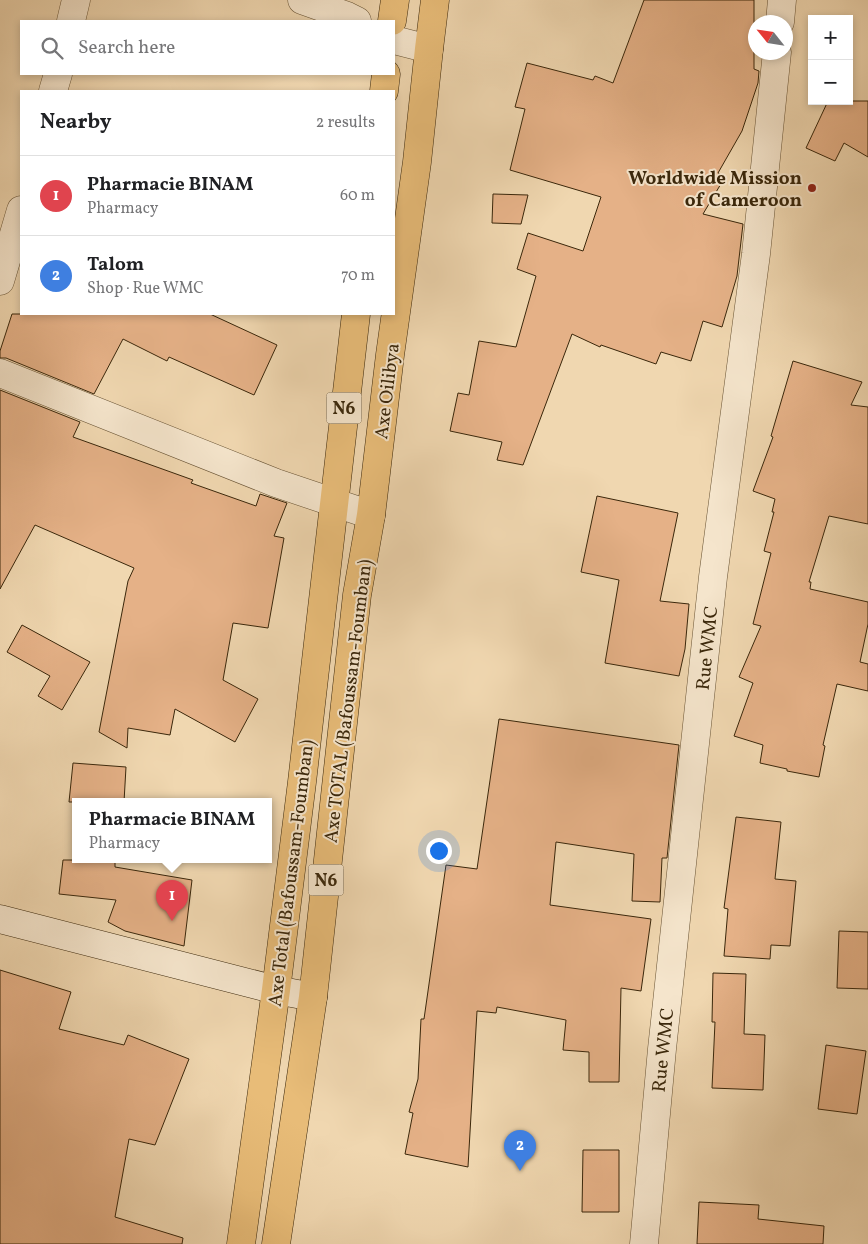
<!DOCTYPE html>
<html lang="en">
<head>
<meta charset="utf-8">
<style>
	:root { --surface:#fff; --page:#f6f6f6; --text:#202124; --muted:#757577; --line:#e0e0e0; --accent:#8f2418 }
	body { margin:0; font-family:Vollkorn,serif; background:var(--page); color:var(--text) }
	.controls { position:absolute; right:15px; top:15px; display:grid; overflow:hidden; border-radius:0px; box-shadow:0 2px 8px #0003 }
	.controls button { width:45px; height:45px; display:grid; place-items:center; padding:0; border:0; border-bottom:1px solid var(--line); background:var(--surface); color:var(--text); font:25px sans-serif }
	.compass { position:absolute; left:748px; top:15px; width:45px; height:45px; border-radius:50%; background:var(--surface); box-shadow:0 2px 8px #0003; rotate:300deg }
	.you { position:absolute; left:438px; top:850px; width:18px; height:18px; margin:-12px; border:4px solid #fff; border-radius:50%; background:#1a73e8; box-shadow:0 0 0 8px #1a73e833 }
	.badge { display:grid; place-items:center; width:32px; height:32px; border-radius:50%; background:var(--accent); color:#fff; font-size:16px; font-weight:700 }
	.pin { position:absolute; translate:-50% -41px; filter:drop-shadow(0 1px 2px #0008) }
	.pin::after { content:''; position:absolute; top:26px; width:18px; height:15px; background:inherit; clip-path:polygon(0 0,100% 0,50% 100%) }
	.popup { position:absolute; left:72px; top:798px; width:200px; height:65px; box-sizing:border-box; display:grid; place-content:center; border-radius:0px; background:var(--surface); filter:drop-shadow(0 1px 4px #0005); font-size:16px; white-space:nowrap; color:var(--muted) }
	.popup b { font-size:19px; color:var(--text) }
	.popup::after { content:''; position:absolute; left:50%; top:100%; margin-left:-10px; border:10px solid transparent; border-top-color:var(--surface) }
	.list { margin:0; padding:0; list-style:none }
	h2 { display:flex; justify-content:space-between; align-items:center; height:65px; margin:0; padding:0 20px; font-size:21px }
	h2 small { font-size:16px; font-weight:400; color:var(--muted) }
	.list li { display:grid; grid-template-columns:32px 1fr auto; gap:15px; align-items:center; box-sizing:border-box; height:80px; padding:0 20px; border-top:1px solid var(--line) }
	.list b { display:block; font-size:19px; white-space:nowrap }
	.list p { margin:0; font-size:16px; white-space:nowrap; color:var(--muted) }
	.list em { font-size:16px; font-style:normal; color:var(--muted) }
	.icon { flex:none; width:28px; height:28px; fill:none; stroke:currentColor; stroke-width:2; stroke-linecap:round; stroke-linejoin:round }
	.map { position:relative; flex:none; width:868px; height:1244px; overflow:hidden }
	.search { position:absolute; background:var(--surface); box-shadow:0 2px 8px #0003; left:20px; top:20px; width:375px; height:55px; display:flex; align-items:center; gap:12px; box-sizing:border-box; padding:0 18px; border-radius:0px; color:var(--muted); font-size:19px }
	.panel { position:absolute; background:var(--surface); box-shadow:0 2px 8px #0003; left:20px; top:90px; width:375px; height:225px; border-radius:0px }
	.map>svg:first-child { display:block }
</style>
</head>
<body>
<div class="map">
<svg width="868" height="1244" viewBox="0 0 868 1244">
	<rect width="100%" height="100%" fill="#f0d7b0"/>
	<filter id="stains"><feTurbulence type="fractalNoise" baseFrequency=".004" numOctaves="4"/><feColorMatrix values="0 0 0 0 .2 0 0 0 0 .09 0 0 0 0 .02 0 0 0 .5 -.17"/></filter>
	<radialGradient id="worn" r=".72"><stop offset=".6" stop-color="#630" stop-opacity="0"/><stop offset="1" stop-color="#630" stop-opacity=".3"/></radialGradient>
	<path fill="#e5b187" stroke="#3a270b" d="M644 0H754V69L759 71 758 83 742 131 718 173 725 177 703 214 743 224 737 276 722 327 703 321 691 361 661 352 656 364 601 345 600 347 572 334 523 465 497 460 502 442 450 431 458 393 469 395 479 341 516 347 536 276 517 269 528 233 583 251 601 197 510 170 525 109 515 107 527 63 593 80 595 76 613 83Z
		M828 101H868V157L844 143 835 161 806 148Z
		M493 194 528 195 521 224 492 223Z
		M12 314H210L277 345 254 395 169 357 167 361 123 339 94 394 6 358H0V351Z
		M793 361 862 382 851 405 868 407V524L829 516 809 582H811L810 589 868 602V624L860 662 868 664V691L837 684 823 745 825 746 819 777 787 771V769L760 763 763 745 734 736 753 683 739 677 761 626 753 624 771 553 764 551 774 512H772L775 499 753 491 773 437 771 436Z
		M0 390 80 422 73 437 193 480 191 483 256 506 260 494 287 503 274 536 284 538 268 628 233 623 223 680 258 699 235 742 175 709 170 735 128 728 127 748 99 732 128 581 134 568 35 525 0 589Z
		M597 496 678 513 660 601 689 604 685 649 679 676 605 663 619 580 581 572Z
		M22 625 90 662 62 710 38 696 50 676 7 652Z
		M499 719 679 745 667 858H662L660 902 632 901 634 854 556 842 550 905 651 919 641 991 621 988 619 1082H589V1052L563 1050 566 1020 497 1007 496 1013 477 1011 468 1167 405 1154 413 1113 409 1112 418 1079 421 1019H424L446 865 477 869Z
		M73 763 126 767 124 802H69Z
		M736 817 781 822 775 879 796 881 790 946 771 945 770 959 724 956 728 909 724 908Z
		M63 860H115V867L192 880 184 946 125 931 108 922 116 900 59 894Z
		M839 931 868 932V989L837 988Z
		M0 970 71 992 59 1029 124 1045 128 1035 189 1059 155 1145 129 1139 115 1217 183 1238 182 1244H0Z
		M713 973 746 974 744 1034 765 1035 763 1090 712 1088 715 1022H712Z
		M826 1045 866 1051 857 1114 818 1109Z
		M583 1150H619V1212H582Z
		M699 1202 759 1205 758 1219 824 1226 823 1244H697Z"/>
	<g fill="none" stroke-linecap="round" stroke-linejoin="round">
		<defs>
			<path id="street" d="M302 0 347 16 357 21
				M71 21 76 0
				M780 22 782 0
				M394 40 429 49
				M53 91 58 74
				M0 281 21 210
				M0 373 276 483 371 515
				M644 1244 662 1049 713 577 756 254 777 52"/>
			<path id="secondary" d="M0 919 276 990 313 997"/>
			<path id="highway" d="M392 21 395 0
				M384 91 386 74
				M241 1244 276 990 302 782 356 314
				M276 1244 313 997 357 595 371 515 390 355 417 162 429 49 435 0"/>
		</defs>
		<use href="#street" stroke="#685334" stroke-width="29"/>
		<use href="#secondary" stroke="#3a270b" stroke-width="29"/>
		<use href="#highway" stroke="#3a270b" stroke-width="29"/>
		<use href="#street" stroke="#f5e5cc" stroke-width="28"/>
		<use href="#secondary" stroke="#f5e5cc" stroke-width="28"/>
		<use href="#highway" stroke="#e8bc78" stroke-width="28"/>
	</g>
	<circle fill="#8f2418" stroke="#f5e5cc" stroke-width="2" cx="812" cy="188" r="5"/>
	<g text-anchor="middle" stroke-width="4" stroke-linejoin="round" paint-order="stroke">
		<g fill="#f5e5cc" stroke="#726045" stroke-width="1">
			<rect x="326.5" y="392.5" width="35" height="31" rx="4"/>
			<rect x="308.5" y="864.5" width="35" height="31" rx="4"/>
		</g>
		<g font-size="18" font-weight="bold" fill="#3a270b">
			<text x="344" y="414">N6</text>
			<text x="326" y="886">N6</text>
		</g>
		<g font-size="19" font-weight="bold" fill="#3a270b" stroke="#f5e5cc" text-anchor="end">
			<text x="802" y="184">Worldwide Mission<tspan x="802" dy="22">of Cameroon</tspan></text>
		</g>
		<g font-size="19" fill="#3a270b" stroke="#f5e5cc">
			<text transform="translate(386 391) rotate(-83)" y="7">Axe Oilibya</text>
			<text transform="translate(706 648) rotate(-84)" y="7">Rue WMC</text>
			<text transform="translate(347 701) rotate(-83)" y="7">Axe TOTAL (Bafoussam-Foumban)</text>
			<text transform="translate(290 873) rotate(-83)" y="7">Axe Total (Bafoussam-Foumban)</text>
			<text transform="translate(662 1050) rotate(-84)" y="7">Rue WMC</text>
		</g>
	</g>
	<rect width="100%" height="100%" filter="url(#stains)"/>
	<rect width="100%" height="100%" fill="url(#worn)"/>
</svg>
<div class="controls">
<button>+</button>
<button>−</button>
</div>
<svg class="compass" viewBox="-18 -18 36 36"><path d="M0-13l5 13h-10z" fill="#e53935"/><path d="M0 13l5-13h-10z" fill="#757577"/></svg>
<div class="you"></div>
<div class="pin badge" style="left:172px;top:921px;background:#e0444e">1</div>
<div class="popup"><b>Pharmacie BINAM</b>Pharmacy</div>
<div class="pin badge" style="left:520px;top:1171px;background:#3f7fe0">2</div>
<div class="search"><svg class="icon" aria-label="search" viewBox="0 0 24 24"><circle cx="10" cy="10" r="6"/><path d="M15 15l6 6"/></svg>Search here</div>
<section class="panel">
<h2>Nearby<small>2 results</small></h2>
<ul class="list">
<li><span class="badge" style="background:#e0444e">1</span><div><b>Pharmacie BINAM</b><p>Pharmacy</p></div><em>60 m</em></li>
<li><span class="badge" style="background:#3f7fe0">2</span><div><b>Talom</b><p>Shop · Rue WMC</p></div><em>70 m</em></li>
</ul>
</section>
</div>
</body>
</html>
